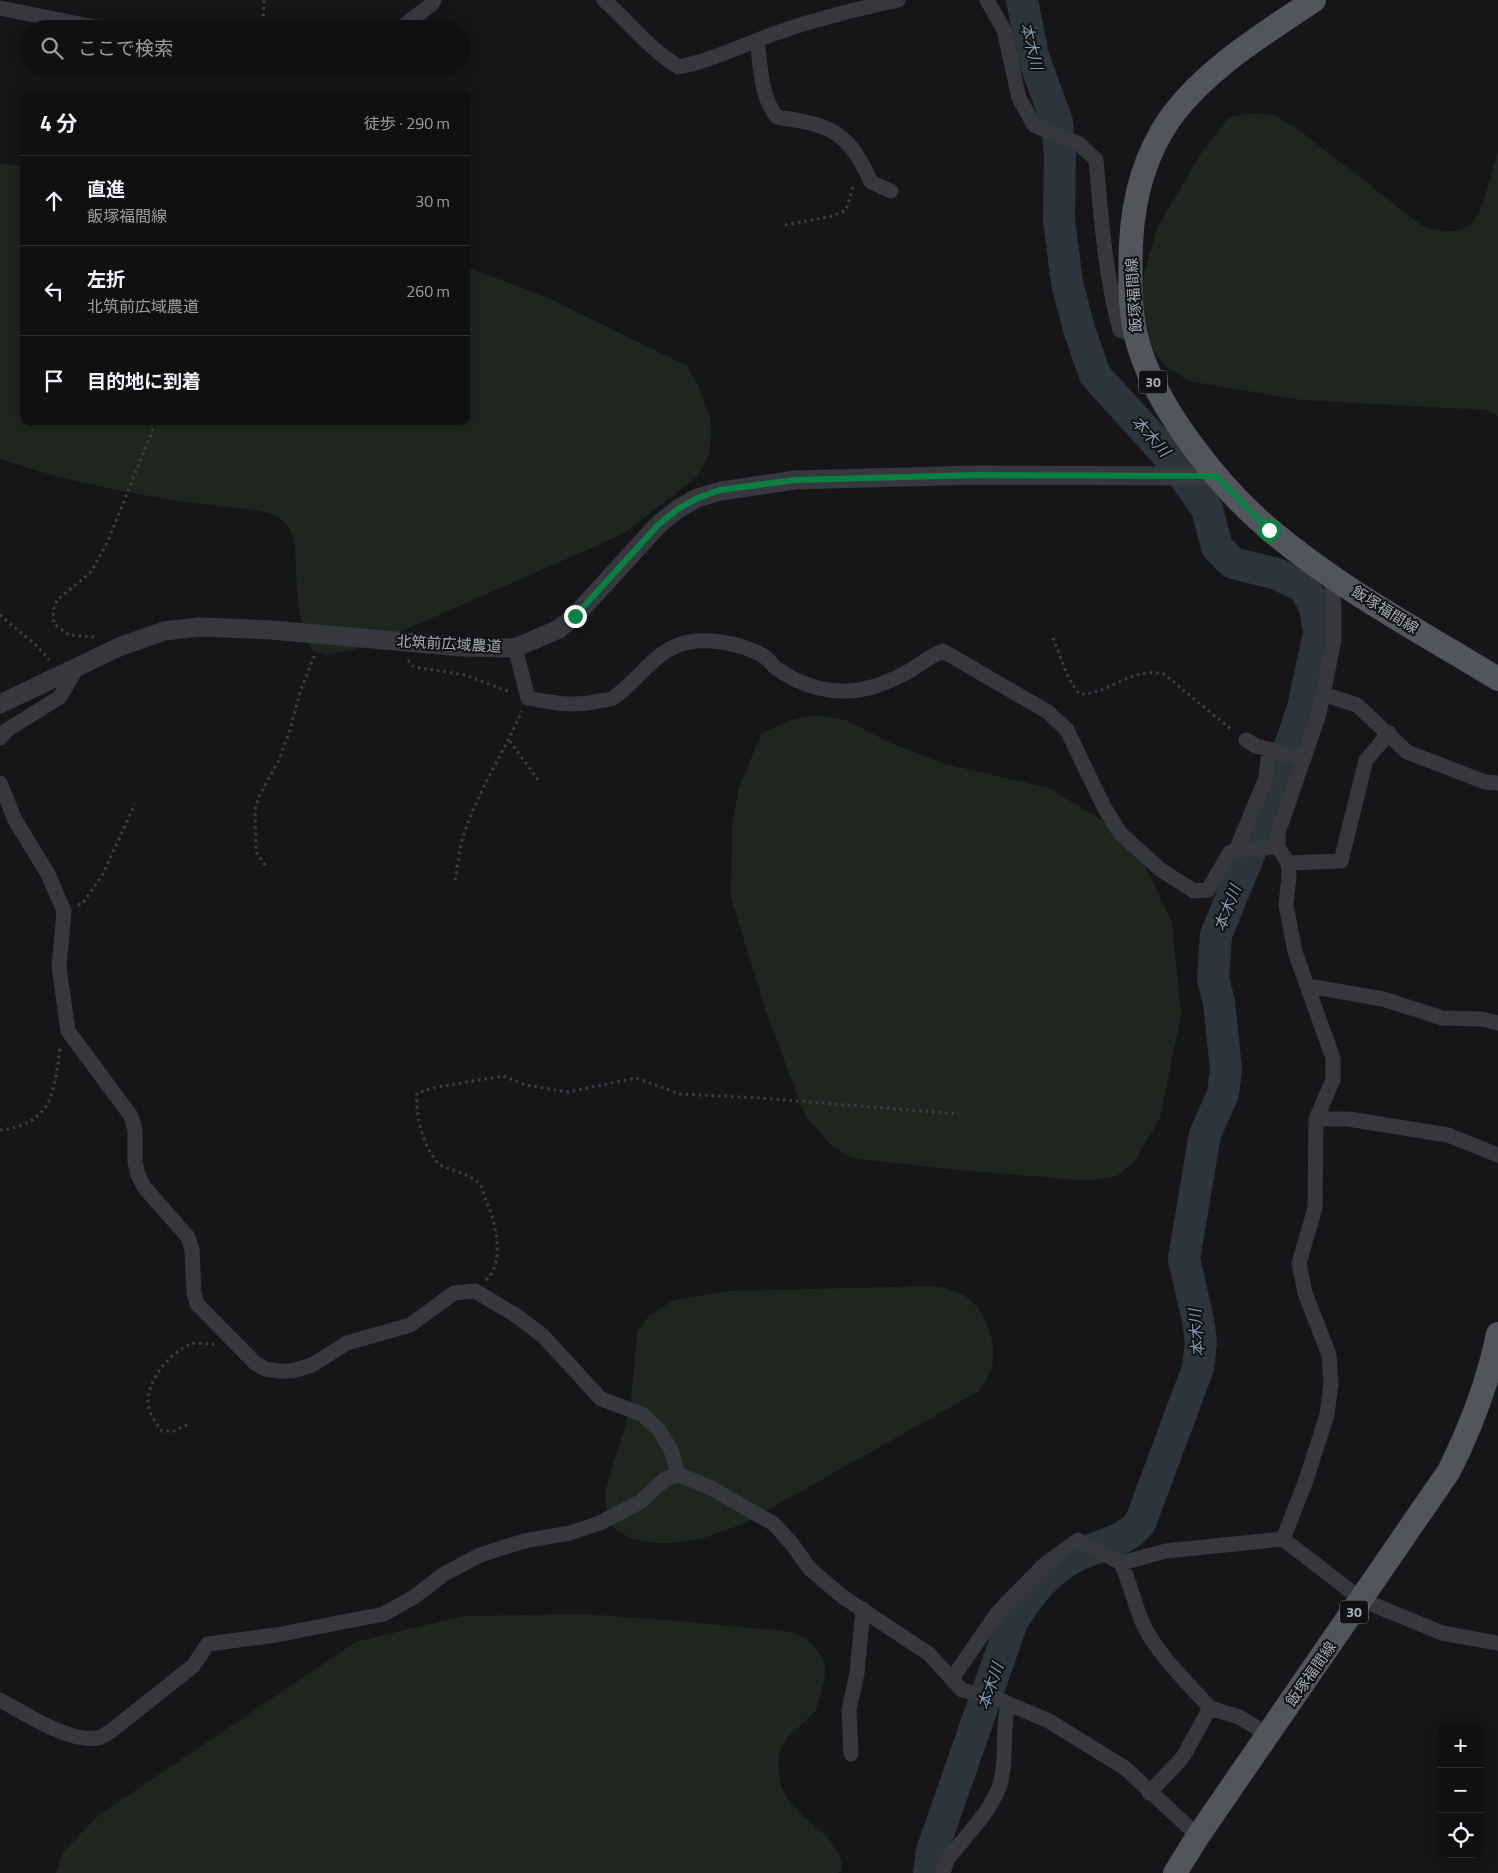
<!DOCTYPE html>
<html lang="ja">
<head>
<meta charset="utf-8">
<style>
	:root { --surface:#101012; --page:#1e1e20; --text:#f1f3f6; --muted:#9c9d9f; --line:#303032 }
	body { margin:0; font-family:"Titillium Web","Noto Sans JP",sans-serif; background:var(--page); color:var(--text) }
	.controls { position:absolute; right:15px; bottom:15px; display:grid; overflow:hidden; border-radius:10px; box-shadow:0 2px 12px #0003 }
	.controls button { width:45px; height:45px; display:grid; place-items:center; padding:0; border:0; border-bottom:1px solid var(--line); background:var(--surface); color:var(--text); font:25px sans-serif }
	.stop { position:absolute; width:15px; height:15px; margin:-11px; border:4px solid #0b8043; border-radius:50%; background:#fff }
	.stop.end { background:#0b8043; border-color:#fff; box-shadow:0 1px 5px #0008 }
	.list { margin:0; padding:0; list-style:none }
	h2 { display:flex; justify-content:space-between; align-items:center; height:65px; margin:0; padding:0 20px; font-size:21px }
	h2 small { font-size:16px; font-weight:400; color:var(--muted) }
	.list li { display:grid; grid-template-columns:32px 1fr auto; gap:15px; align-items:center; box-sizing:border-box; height:90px; padding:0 20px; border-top:1px solid var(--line) }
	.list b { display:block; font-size:19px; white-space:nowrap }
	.list p { margin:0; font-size:16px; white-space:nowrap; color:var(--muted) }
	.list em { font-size:16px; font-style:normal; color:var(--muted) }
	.icon { flex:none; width:28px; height:28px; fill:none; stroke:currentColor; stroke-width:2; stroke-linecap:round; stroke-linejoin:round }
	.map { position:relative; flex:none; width:1498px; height:1873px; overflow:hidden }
	.search { position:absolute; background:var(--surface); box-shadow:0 2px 12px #0003; left:20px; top:20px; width:450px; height:55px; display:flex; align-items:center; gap:12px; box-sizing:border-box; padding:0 18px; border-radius:28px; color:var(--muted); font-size:19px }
	.panel { position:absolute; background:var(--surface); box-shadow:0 2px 12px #0003; left:20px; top:90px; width:450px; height:335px; border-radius:10px }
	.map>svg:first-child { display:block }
</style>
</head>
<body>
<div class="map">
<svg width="1498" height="1873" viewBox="0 0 1498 1873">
	<rect width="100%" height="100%" fill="#161618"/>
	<path fill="#1e261f" d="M1250 113 1275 115 1303 133 1421 225C1436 231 1461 236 1473 222 1483 210 1493 167 1498 151V416L1486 410 1302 400 1188 381 1162 363 1136 326V301L1157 228 1202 152 1228 118Z
		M0 163 24 167V421H466V267L549 298 687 366 700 389 711 420 710 453 697 477 623 534 368 646 327 655 312 650C299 627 297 600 296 573 295 559 297 541 289 528 278 508 239 509 219 506 145 497 70 483 0 459Z
		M815 715 846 720 888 742 945 764 1049 788 1114 828 1145 865 1172 923 1181 1014 1160 1118 1134 1162 1117 1176 1089 1181 949 1169 851 1158 830 1144 805 1115 766 1012 731 898 732 826 739 788 761 734 788 721Z
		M929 1286C936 1287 945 1287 952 1290 982 1299 998 1337 992 1367 990 1376 984 1384 979 1391L743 1524 703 1538 675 1543H654L629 1538 613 1527 606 1506 605 1490 630 1411 637 1332 648 1317 674 1300 729 1291Z
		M583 1614C639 1618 695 1622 750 1628 765 1630 789 1629 802 1637 810 1642 819 1651 823 1659 829 1671 821 1694 817 1707 815 1713 809 1717 805 1721 782 1742 776 1746 780 1779 784 1817 842 1830 842 1870L838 1873H56L63 1852 100 1814 356 1642 463 1616Z"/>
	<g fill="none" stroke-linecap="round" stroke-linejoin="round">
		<path stroke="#2c353c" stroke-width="32" d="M929 1873 932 1851 1012 1622C1028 1595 1048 1570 1076 1556 1098 1545 1125 1542 1140 1523L1198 1368 1201 1342 1198 1320 1184 1259 1205 1134 1223 1094 1226 1069 1219 1002 1213 979 1216 935 1271 801 1303 708 1319 634 1315 607 1304 587 1277 574 1233 563 1217 547 1207 509 1174 462 1095 375 1079 329 1067 283 1059 220 1060 155 1057 122 1033 56 1022 0"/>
		<path stroke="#3d3f44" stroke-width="3" stroke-dasharray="2.5 4" stroke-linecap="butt" d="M263 29 264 0
			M785 225 832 216 846 210 854 183
			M0 615 38 647 49 660
			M94 637 69 635 54 624 53 611 57 600 91 572 108 541 153 429 159 421
			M1053 638 1069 679 1079 694C1108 696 1129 666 1164 674L1233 731
			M408 660 414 667 465 675 510 692
			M510 741 538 780
			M265 865 256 852 255 811 259 796 278 762 290 730 300 692 316 652
			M455 880C458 865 459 848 464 834 478 791 504 752 522 711
			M78 905 82 904 103 874 135 804
			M0 1130C53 1124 54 1092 60 1048
			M486 1280C506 1262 495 1221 486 1200 484 1194 482 1186 478 1182 467 1173 441 1168 437 1162 423 1145 415 1115 417 1093L437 1087 503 1076 526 1085 568 1092 636 1078 680 1094 760 1098 959 1114
			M187 1425 174 1431H162C156 1423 149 1414 148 1403 147 1380 170 1353 190 1344 196 1342 207 1344 214 1344"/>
		<path stroke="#37383d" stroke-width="15" d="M604 0C629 22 650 50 679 67 712 60 744 45 776 33 816 19 857 9 898 0
			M987 0 1004 30 1019 98 1034 125 1079 144 1096 160C1101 218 1105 274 1120 330L1136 335
			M0 8 95 27 148 29
			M399 29 432 4 434 0
			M757 41C761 67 760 96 777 117 831 125 848 131 871 182L891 191
			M1330 576 1334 607V640L1323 694 1319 714 1278 833V847L1288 863 1289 876 1286 905 1295 952 1333 1058V1080L1316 1119 1315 1208 1299 1263 1305 1293 1329 1355 1331 1383 1327 1415 1305 1483 1283 1539 1362 1600 1442 1633 1498 1643
			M515 648 528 698C553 703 574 707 599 701 603 700 610 700 613 698 639 681 655 648 689 642 711 638 742 644 762 655 768 658 771 664 776 668 798 684 823 692 850 691 870 690 894 680 911 670 922 663 930 656 943 651L1048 712 1067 730 1104 807 1120 833 1161 870 1194 891 1208 890 1230 852 1236 850 1278 847
			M1323 694 1357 705 1407 752 1485 782 1498 783
			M0 738 7 730 60 697 76 669
			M1246 740 1256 746 1304 759
			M0 783 15 820 48 874 64 911 59 967 68 1031 131 1116 135 1130V1162L138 1175 144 1187 188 1237 192 1250 194 1293 197 1304 255 1363 265 1369 279 1371H292L312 1365 347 1343 410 1325 454 1293 475 1291 517 1316 543 1336 601 1399 642 1414 659 1430 671 1450 678 1474
			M1236 850 1266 778 1269 749
			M1288 863 1341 861 1366 760 1389 733
			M1308 986 1383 999 1442 1018 1481 1019 1498 1023
			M1316 1119H1348L1448 1135 1498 1155
			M1121 1563C1131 1584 1135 1608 1145 1628 1161 1658 1188 1683 1210 1708
			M953 1677 998 1612 1045 1564 1078 1540 1121 1563 1166 1551 1283 1539
			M0 1700C24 1713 69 1743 97 1738 102 1738 107 1733 111 1731L193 1666 208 1644 276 1635 384 1614 414 1597 444 1574 480 1555 524 1541 570 1533 600 1523 640 1502 664 1480 678 1474 711 1488 774 1524 792 1544 810 1569 843 1597 929 1654 962 1690 995 1698 1049 1721 1125 1768 1198 1836
			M851 1754 849 1710 857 1673 863 1609
			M1149 1793 1183 1757 1210 1708 1239 1717 1269 1735
			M943 1873 947 1860C964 1838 995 1807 1001 1781 1007 1756 1002 1729 1008 1704"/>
		<path stroke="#37383d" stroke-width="19" d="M0 704 119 647 164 631 200 627 272 630 462 647 515 648 559 629 575 616 659 524 678 509 697 498 721 491 795 480 977 475 1216 476"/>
		<path stroke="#53555c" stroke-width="24" d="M1314 0C1264 34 1207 68 1171 117 1145 154 1133 199 1131 244 1130 274 1129 307 1136 336 1152 403 1217 485 1269 529 1338 588 1421 632 1498 679
			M1175 1873 1198 1836 1449 1471C1471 1427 1488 1383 1498 1334"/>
	</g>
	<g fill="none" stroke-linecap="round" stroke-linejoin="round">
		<path stroke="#0b8043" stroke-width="6" d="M575 616 659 524 678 509 698 498 720 490 795 480 977 475 1216 476 1269 530"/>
	</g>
	<g text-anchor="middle" stroke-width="4" stroke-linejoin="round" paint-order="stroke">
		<g fill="#111113" stroke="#7b7e86" stroke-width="1">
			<rect x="1139" y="370.5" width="28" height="23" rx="4"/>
			<rect x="1340" y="1600.5" width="28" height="23" rx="4"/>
		</g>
		<g font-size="14" font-weight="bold" fill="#a8adb8">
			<text x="1153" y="387">30</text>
			<text x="1354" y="1617">30</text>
		</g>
		<g font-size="15" fill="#a8adb8" stroke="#111113">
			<text transform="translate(1134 295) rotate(-94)" y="5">飯塚福間線</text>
			<text transform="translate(1385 610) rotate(32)" y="5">飯塚福間線</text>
			<text transform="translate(449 644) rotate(3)" y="5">北筑前広域農道</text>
			<text transform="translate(1311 1674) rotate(-55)" y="5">飯塚福間線</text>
		</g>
		<g font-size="16" font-style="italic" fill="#7f9bb3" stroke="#111113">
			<text transform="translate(1032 46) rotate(76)" y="6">本木川</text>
			<text transform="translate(1151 436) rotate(48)" y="6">本木川</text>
			<text transform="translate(1227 908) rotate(-69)" y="6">本木川</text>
			<text transform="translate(1196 1333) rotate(-94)" y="6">本木川</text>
			<text transform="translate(990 1686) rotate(-71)" y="6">本木川</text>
		</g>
	</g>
</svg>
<div class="controls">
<button>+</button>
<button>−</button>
<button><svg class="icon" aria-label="locate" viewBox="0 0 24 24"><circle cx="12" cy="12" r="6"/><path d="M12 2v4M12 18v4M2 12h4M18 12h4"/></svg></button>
</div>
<div class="stop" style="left:1269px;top:530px"></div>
<div class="stop end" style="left:575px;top:616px"></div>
<div class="search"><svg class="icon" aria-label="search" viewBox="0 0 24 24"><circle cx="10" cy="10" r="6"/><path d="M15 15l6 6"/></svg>ここで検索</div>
<section class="panel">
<h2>4 分<small>徒歩 · 290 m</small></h2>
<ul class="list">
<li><svg class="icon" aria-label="ahead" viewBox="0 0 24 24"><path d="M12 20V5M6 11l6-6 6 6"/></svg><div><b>直進</b><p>飯塚福間線</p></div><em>30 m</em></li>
<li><svg class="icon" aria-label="left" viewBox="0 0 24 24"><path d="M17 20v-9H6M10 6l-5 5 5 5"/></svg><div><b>左折</b><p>北筑前広域農道</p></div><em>260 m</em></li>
<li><svg class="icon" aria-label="arrive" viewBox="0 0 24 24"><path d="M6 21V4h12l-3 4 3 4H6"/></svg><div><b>目的地に到着</b></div></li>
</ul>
</section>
</div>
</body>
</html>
